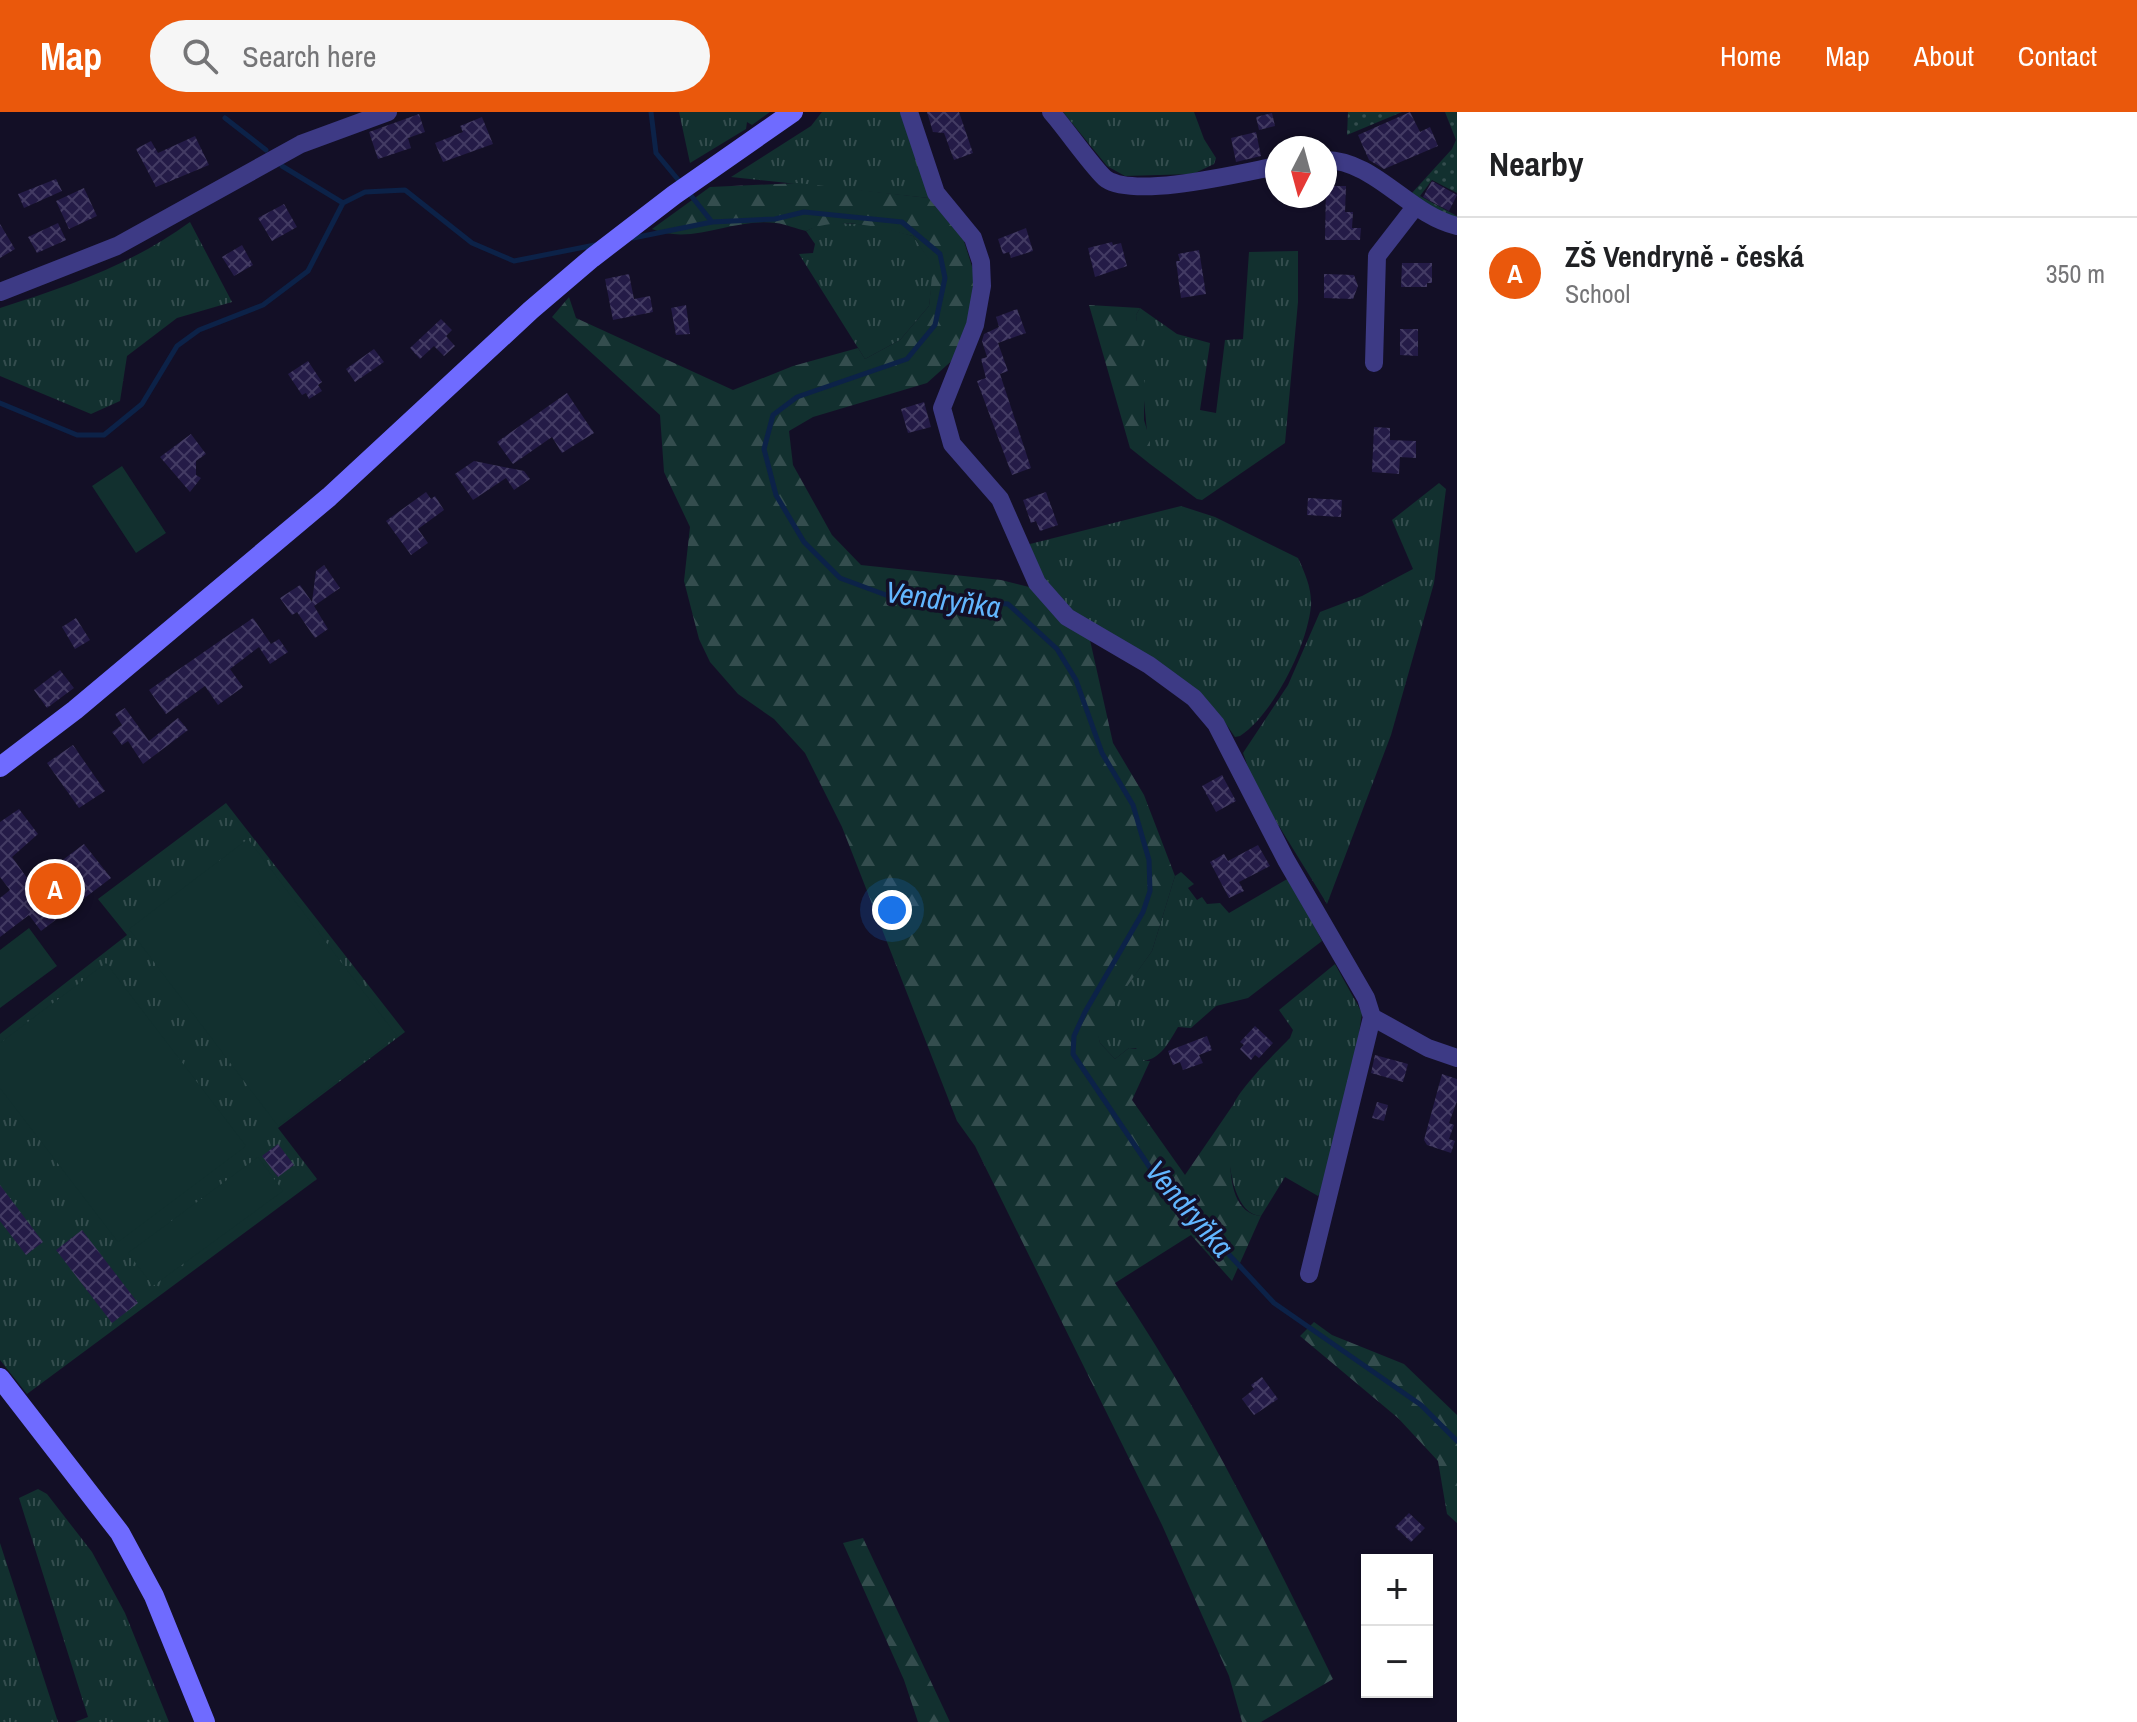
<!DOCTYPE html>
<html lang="en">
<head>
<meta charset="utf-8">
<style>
	:root { --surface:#fff; --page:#f6f6f6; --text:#202124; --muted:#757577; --line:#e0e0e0; --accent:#ea580c }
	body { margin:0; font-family:"Archivo Narrow",sans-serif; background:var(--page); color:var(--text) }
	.controls { position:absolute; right:24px; bottom:24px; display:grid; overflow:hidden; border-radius:0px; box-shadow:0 2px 6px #0004 }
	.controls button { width:72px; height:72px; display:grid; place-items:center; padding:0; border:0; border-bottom:2px solid var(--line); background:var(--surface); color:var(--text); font:40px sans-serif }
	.compass { position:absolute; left:1265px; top:24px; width:72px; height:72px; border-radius:50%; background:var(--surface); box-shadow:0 2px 6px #0004; rotate:186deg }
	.you { position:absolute; left:892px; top:798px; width:28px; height:28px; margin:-20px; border:6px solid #fff; border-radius:50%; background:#1a73e8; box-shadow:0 0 0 12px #1a73e833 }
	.badge { display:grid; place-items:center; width:52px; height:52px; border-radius:50%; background:var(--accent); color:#fff; font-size:26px; font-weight:700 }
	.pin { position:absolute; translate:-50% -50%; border:4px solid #fff; box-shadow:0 2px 8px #0006 }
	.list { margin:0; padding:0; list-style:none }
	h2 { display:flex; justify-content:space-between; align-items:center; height:104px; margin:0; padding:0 32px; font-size:34px }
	h2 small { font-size:26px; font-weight:400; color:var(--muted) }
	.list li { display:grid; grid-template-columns:52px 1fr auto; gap:24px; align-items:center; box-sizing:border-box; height:112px; padding:0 32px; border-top:2px solid var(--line) }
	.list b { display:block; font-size:30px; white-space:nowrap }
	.list p { margin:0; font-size:26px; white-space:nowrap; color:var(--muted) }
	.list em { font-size:26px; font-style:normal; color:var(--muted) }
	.icon { flex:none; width:44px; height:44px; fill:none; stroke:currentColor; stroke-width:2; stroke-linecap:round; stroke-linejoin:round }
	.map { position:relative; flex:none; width:1457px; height:1610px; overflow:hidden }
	header { display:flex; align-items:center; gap:48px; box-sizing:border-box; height:112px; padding:0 40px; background:var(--accent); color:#fff }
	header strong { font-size:38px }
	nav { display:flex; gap:44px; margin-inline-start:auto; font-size:28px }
	.search { width:560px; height:72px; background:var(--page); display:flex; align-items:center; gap:20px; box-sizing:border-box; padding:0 28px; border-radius:44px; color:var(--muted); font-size:30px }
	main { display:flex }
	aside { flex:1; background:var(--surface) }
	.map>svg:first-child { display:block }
</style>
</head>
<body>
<header>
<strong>Map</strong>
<div class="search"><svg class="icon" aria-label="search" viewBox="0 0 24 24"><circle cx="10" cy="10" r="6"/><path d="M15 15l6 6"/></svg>Search here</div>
<nav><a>Home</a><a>Map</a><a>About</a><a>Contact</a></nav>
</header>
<main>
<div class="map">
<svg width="1457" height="1610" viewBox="0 0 1457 1610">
	<defs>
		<pattern id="grass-tufts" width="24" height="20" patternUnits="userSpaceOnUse" patternTransform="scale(2)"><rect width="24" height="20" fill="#12302f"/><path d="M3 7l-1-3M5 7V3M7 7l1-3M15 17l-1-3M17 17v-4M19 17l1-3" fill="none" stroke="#344d4e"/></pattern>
		<pattern id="forest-firs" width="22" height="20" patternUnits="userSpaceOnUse" patternTransform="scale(2)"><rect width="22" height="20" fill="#12302f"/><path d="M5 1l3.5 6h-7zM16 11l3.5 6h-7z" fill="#344d4e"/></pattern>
		<pattern id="garden-dots" width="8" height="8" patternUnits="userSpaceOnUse" patternTransform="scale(2)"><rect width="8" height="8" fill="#12302f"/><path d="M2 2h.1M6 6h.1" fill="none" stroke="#344d4e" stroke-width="1.8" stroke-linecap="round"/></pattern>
		<pattern id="building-cross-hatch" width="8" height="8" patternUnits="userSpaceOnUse" patternTransform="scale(2)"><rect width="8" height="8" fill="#241b47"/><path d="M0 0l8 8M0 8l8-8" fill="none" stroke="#433b63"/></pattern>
	</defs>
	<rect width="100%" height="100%" fill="#130f26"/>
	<path fill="url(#grass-tufts)" d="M679 0H770L752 13 747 10 746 17 690 51Z
		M822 0H900L929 86 731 65 811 14Z
		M1063 0H1194L1204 27 1216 46 1214 52 1193 62 1125 64 1107 54Z
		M190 110 232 190 177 206 127 244 120 289 91 302 0 264V196C69 174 131 153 190 110Z
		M825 110 873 113 913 124 934 154 929 194 900 228 865 247 799 142 813 141 815 132 806 119Z
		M1298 139V190L1285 331 1202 388 1197 387 1150 352 1136 203 1140 196 1177 222 1210 231 1200 298 1216 301 1225 228 1243 227 1249 140Z
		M1439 371 1446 377 1434 471 1391 623 1327 792 1255 675 1243 641 1288 573 1320 500 1362 484 1413 457 1392 408Z
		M1181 394 1215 405 1298 446C1305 461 1312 477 1311 494 1307 534 1274 601 1240 624L1235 625 1224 609 1052 484 1030 441V432Z
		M226 691 405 920 278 1016 317 1067 27 1282 0 1248V922L127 823 98 787Z
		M1181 760 1194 772 1188 776 1197 788 1202 785 1207 792 1220 791 1229 801 1289 766 1322 829 1248 886 1216 894 1191 916 1178 915C1169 930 1161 947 1143 949L1136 936H1129L1115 947 1100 931 1096 917 1152 839 1175 764Z
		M1335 852 1362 901 1355 948 1320 1082 1318 1084 1285 1065 1261 1104C1226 1102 1224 1019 1233 994 1239 977 1277 939 1290 926L1293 918 1279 898Z
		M38 1377 47 1382 92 1440 125 1501 169 1610H75L88 1605 19 1386Z
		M0 1431 58 1610H0Z"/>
	<path fill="url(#forest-firs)" d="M798 71 929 86 963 126 976 167 974 190 956 245 927 271 813 305 789 319 793 353 832 423 861 453 1001 468 1033 476 1090 528 1113 631 1144 683 1175 764 1152 839 1097 917 1100 931 1115 947 1129 936 1138 937 1143 949H1150L1132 988 1185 1063 1233 993C1231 1022 1219 1101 1261 1104L1232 1169 1191 1123 1115 1171C1201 1297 1266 1430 1333 1567L1261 1610H1242L1229 1564 1162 1413 975 1034 957 1009 842 715 805 641 774 607 738 582 710 550 699 527 684 469 690 415 664 360 660 303 552 205 569 185 576 206 733 278 793 254 858 236 865 247 900 228 929 194 933 154 913 124C877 115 840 103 806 119 796 117 786 112 776 111 734 105 693 134 652 117L710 75Z
		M1089 193 1140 196 1136 203 1144 255V308L1150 328V352L1130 336Z
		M1314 1210 1332 1223 1404 1252 1457 1303V1411L1447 1402 1438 1349 1398 1306 1300 1224Z
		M863 1426 950 1610H918L904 1568 843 1431Z"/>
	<path fill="url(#garden-dots)" d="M1348 0H1402L1347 23Z
		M1445 0H1457V81L1432 68 1420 84 1457 104V111L1411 82 1452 37 1456 28Z"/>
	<path fill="#12302f" d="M122 354 166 421 136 441 92 374Z
		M248 727 397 924 278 1014 129 817Z
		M29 816 57 854 0 896V838Z
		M106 851 246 1034 118 1130 0 976V931Z
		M258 1045 283 1079 153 1174 128 1141Z"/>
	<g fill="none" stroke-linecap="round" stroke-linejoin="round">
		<path stroke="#0c2248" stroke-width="5" d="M651 0 656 41 680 70
			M225 6 266 38
			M282 54 343 91
			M689 81 712 110
			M633 126 712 110 775 107 804 100 902 110 940 142 945 166 935 213 907 247 797 285 773 303 764 337 776 383 804 430 840 466 886 483 1008 492 1057 537 1076 568 1102 641 1133 693 1149 748 1150 779 1143 800 1085 900 1074 924 1073 942 1155 1063 1274 1191 1421 1293 1457 1329
			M0 291 77 323H104L142 292 177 234 199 218 263 193 308 159 343 91 365 80 405 78 472 131 514 149 595 133"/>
	</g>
	<path fill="url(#building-cross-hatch)" d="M927 0H959L973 41 954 48 944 21 933 20Z
		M1410 0 1420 20 1430 15 1438 34 1384 57 1369 48 1358 23Z
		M1272 1 1275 14 1259 18 1256 5Z
		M419 2 425 20 408 26 411 36 378 47 369 20Z
		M482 5 493 32 443 50 435 31 463 20 460 14Z
		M1256 20 1261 44 1236 50 1231 26Z
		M195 24 209 53 156 75 136 37 151 29 158 41Z
		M56 67 62 79 24 96 18 82Z
		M1432 69 1457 83 1449 99 1423 85Z
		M1326 74H1346L1345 100H1353L1352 116H1361L1360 128H1325Z
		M84 76 97 104 69 117 56 89Z
		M284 92 297 115 272 129 258 106Z
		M58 111 66 128 37 141 28 125Z
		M0 112 15 137 0 146Z
		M1026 116 1033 139 1011 146 1009 140 1003 142 998 127Z
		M1112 130 1113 133 1121 131 1127 154 1095 165 1088 136Z
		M242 133 253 153 234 164 222 145Z
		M1199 138 1206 182 1181 186 1176 149H1180L1178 142Z
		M1402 151H1432V171H1427V175H1401Z
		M629 162 634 187 650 184 653 200 613 208 605 167Z
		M1324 162 1354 163 1358 174 1353 187 1324 186Z
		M686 193 690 222 676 223 671 196Z
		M1017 197 1026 221 998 231 1008 259 1000 262 1031 356 1012 363 977 269 986 266 981 247 987 245 982 229 984 222 999 215 996 205Z
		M441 207 452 218 446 224 455 234 444 244 434 234 420 247 410 236Z
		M1400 217H1418V244L1400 243Z
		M374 237 384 250 355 270 346 257Z
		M308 249 322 270 318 273 322 279 309 287 306 281 302 283 288 262Z
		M567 281 594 321 562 341 552 325 513 352 497 330Z
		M924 290 931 315 908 321 901 297Z
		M1374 315 1390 316V328L1416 329V346L1400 345 1399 362 1372 360Z
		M191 322 206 342 196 349V363L201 366 190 380 160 345Z
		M474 349 524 359 530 367 514 378 506 366 473 388 455 362Z
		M426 380 431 387 435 384 444 398 418 417 428 431 411 443 386 409Z
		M1046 380 1058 413 1040 419 1036 409 1031 411 1023 388Z
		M1308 386 1342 388 1341 405 1307 403Z
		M324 453 340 476 314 494 328 517 315 526 297 500 292 503 280 486 300 473 312 490 316 459Z
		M76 506 90 528 75 537 62 515Z
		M253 506 271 532 279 527 288 540 270 552 259 535 230 557 243 575 218 593 205 574 166 602 149 578Z
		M60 558 74 576 47 596 34 578Z
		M125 596 149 629 178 606 188 618 143 652 128 629 122 633 112 620 122 613 115 602Z
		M73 633 105 679 79 696 47 651Z
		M1222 663 1236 689 1216 700 1202 674Z
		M19 697 38 722 12 745 27 766 52 747 56 753 84 732 111 766 41 819 29 803 0 825V786L10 778 0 765V710Z
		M1258 733 1270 754 1239 770 1244 779 1229 786 1210 750 1224 742 1228 749Z
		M1255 914 1273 931 1259 946 1255 943 1251 948 1240 937 1244 933 1240 930Z
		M1207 924 1212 938 1199 943 1203 951 1183 958 1180 950 1173 953 1168 939Z
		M1375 943 1408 952 1403 970 1371 961Z
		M1442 962 1457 967V989L1449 1011 1454 1013 1449 1027 1455 1029 1451 1041 1427 1033 1424 1028Z
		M1377 990 1388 993 1384 1009 1372 1006Z
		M278 1032 294 1053 278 1065 262 1044Z
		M0 1073 43 1130 26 1143 0 1109Z
		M82 1118 138 1191 112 1211 56 1138Z
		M1262 1265 1278 1287 1254 1303 1242 1287 1254 1277 1251 1273Z
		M1409 1401 1425 1416 1411 1430 1395 1415Z"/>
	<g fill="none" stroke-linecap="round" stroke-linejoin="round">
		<path stroke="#3d3a85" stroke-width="18" d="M909 0 936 81 973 126 981 150 982 174 975 213 942 296 952 332 1000 387 1037 471 1067 505 1149 553 1194 586 1216 612 1286 748 1366 886 1372 905 1309 1162
			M1051 0C1063 13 1096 60 1106 67 1136 87 1241 61 1277 54
			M1325 48C1375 48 1409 103 1457 114
			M0 180 117 134 301 32 388 0
			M1374 251 1377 144 1415 95
			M1372 905 1428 936 1457 946"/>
		<path stroke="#6f6bff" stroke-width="20" d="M0 655 75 598 329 385 531 198 592 146 674 83 793 0
			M0 1266 120 1421 154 1484 205 1610"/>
	</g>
	<g text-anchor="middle" stroke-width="7" stroke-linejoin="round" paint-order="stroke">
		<g font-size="30" font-style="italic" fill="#62b6ff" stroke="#130f26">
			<text transform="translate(943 488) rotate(8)" y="10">Vendryňka</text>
			<text transform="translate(1189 1097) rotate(49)" y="10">Vendryňka</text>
		</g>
	</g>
</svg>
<div class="controls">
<button>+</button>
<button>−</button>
</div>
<svg class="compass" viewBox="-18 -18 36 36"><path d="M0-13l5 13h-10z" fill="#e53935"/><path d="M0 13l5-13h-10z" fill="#757577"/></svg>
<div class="you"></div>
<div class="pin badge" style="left:55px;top:777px">A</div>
</div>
<aside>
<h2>Nearby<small></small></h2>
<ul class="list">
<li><span class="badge">A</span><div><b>ZŠ Vendryně - česká</b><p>School</p></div><em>350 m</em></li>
</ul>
</aside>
</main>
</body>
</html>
